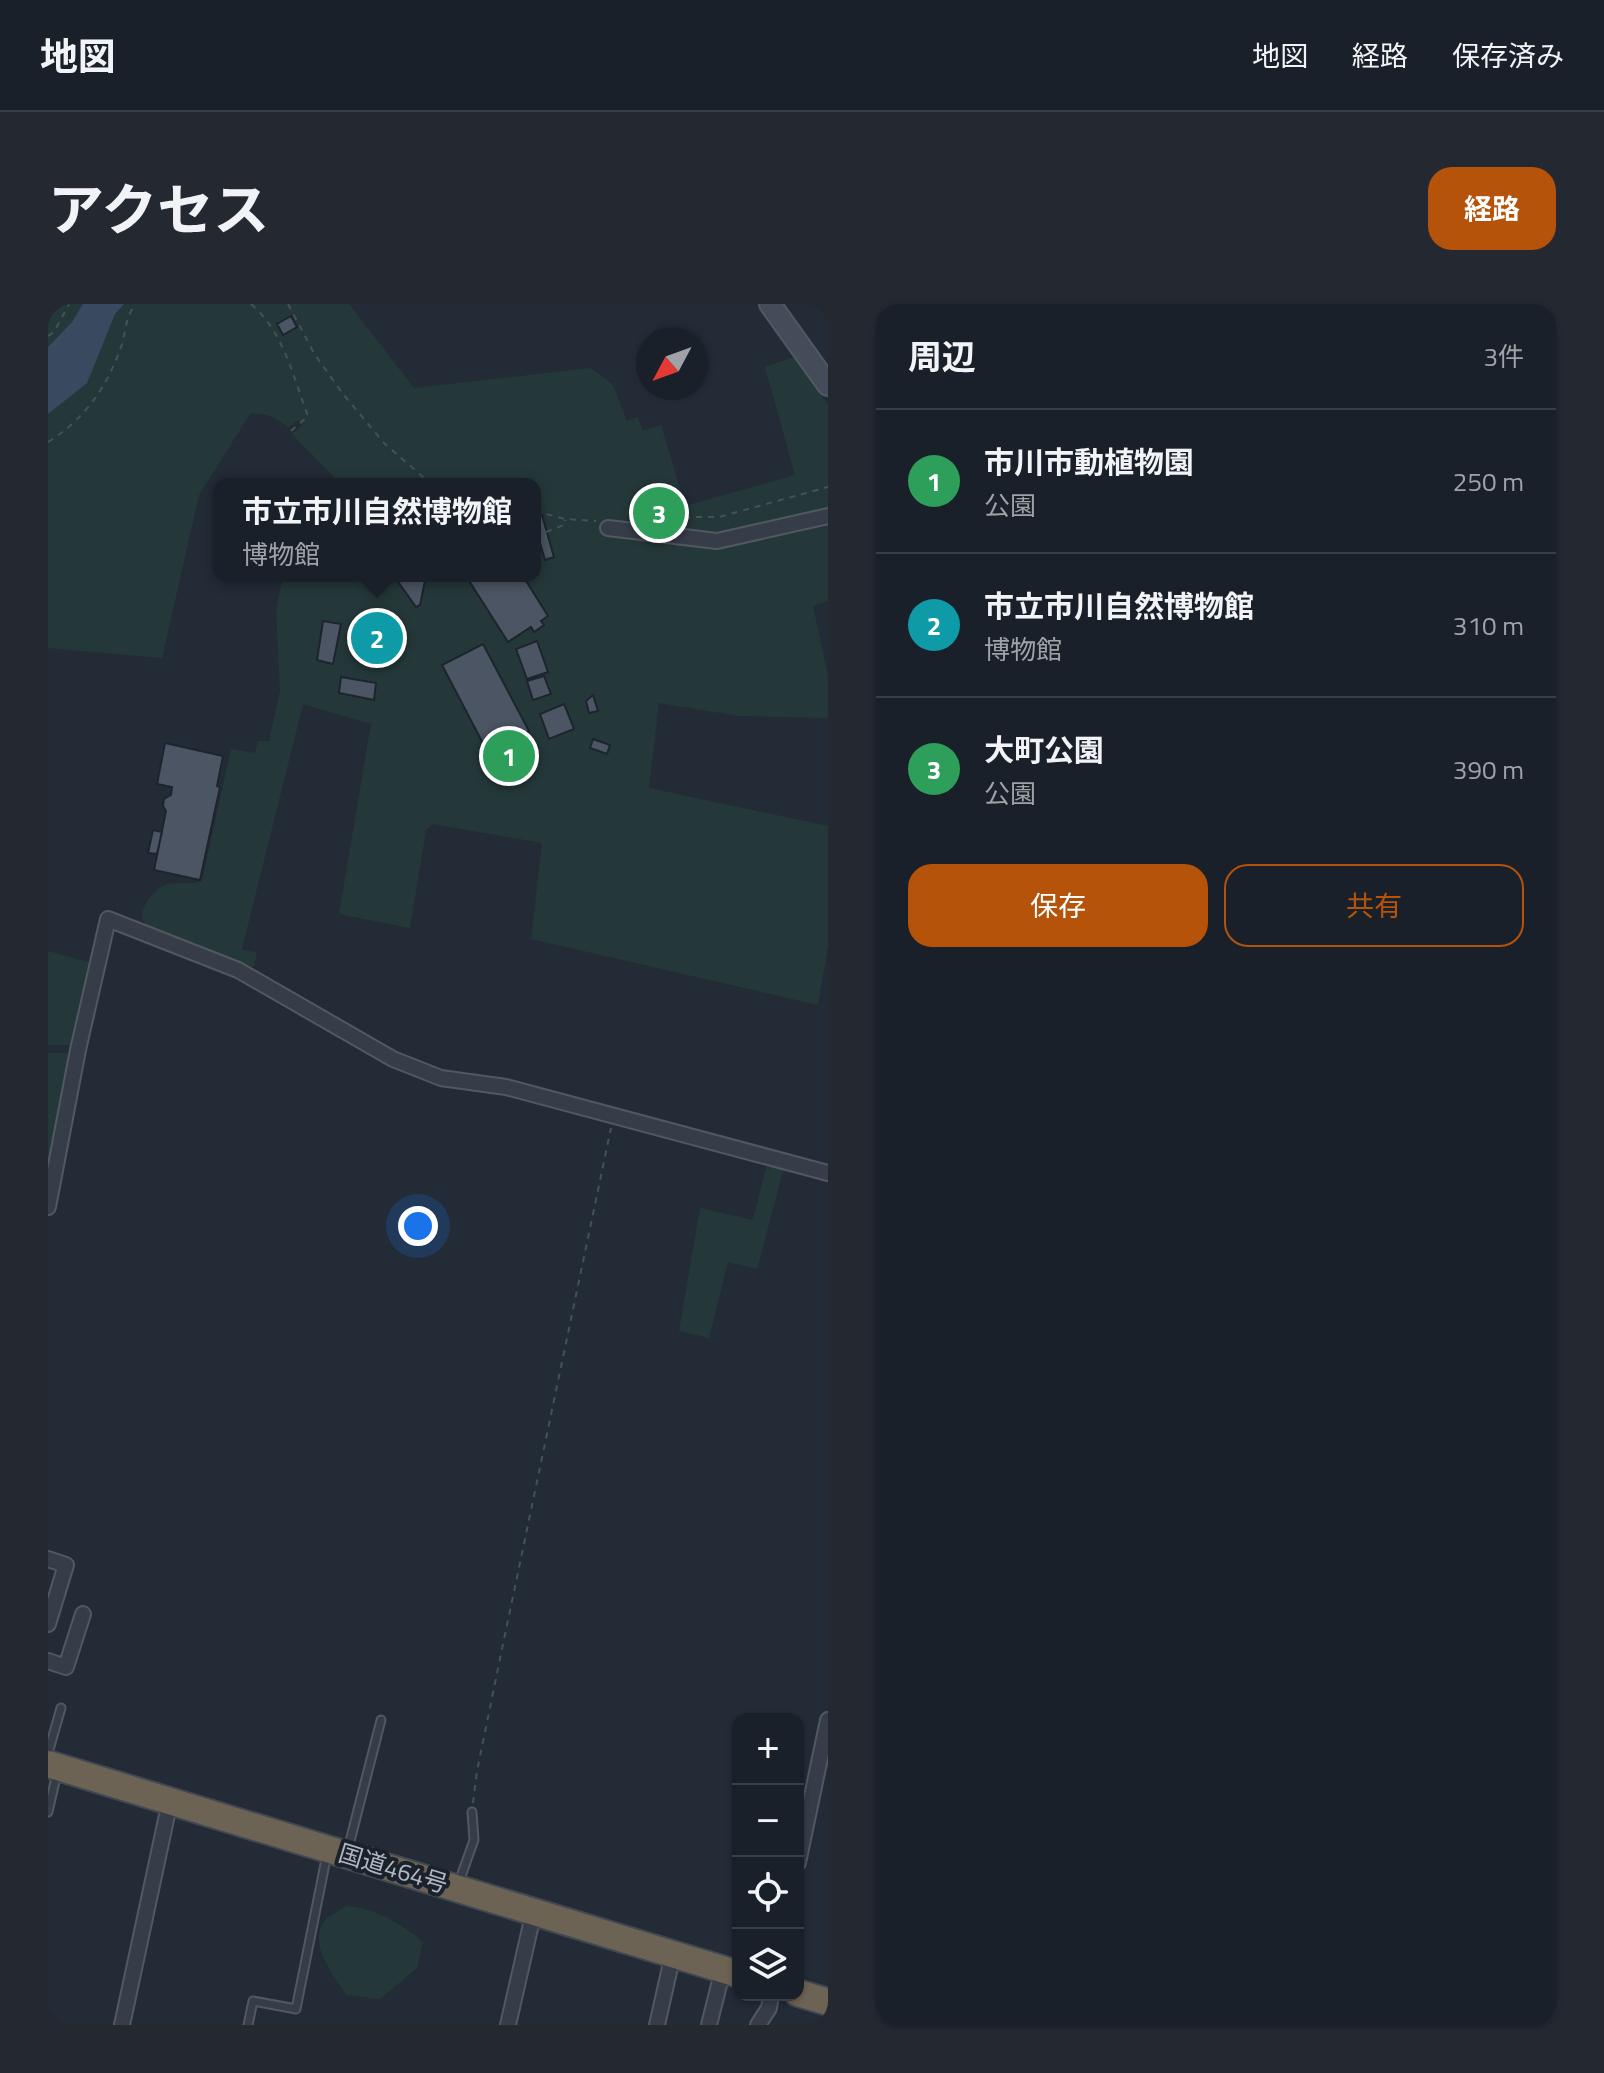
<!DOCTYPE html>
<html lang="ja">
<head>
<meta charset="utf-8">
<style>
	:root { --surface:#1a2029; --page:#232831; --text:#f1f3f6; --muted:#9fa3a8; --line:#383e46; --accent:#b45309 }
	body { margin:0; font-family:"Titillium Web","Noto Sans JP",sans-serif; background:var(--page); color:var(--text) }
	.controls { position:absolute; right:24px; bottom:24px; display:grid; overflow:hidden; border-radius:16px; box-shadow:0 2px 6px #0004 }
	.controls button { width:72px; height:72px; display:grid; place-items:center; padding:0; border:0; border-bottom:2px solid var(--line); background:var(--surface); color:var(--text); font:40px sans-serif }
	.compass { position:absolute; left:588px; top:24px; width:72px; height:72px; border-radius:50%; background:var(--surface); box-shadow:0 2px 6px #0004; rotate:229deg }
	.you { position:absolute; left:370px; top:922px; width:28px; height:28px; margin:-20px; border:6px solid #fff; border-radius:50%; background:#1a73e8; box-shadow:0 0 0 12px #1a73e833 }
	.badge { display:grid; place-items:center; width:52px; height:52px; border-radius:50%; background:var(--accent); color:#fff; font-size:26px; font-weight:700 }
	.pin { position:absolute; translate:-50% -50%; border:4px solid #fff; box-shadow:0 2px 8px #0006 }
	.popup { position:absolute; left:165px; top:174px; width:328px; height:104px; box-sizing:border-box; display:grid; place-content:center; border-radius:16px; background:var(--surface); filter:drop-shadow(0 2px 6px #0005); font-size:26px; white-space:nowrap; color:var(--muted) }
	.popup b { font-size:30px; color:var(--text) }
	.popup::after { content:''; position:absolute; left:50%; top:100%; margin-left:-16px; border:16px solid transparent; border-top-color:var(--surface) }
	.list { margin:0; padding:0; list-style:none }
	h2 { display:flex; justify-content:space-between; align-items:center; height:104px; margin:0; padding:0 32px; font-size:34px }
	h2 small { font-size:26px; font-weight:400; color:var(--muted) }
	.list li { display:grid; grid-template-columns:52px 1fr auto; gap:24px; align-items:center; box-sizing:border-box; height:144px; padding:0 32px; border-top:2px solid var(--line) }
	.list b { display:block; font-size:30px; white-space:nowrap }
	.list p { margin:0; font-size:26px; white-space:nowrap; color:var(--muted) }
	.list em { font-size:26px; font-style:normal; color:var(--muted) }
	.actions { display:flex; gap:16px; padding:24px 32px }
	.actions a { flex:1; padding:18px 0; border:2px solid var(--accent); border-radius:24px; text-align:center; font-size:28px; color:var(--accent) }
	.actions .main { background:var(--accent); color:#fff }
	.icon { flex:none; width:44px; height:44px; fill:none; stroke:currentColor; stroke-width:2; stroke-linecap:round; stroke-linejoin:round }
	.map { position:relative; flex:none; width:780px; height:1721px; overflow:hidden; border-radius:24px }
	header { display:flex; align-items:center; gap:48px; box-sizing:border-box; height:112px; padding:0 40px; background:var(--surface); border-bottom:2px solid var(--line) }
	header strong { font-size:38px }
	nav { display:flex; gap:44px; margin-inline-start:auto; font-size:28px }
	.intro { display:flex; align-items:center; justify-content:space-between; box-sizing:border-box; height:192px; padding:0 48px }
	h1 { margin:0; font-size:56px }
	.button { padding:20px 36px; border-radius:24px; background:var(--accent); color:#fff; font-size:28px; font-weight:700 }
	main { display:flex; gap:48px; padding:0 48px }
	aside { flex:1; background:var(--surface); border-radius:24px; box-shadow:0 2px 6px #0004 }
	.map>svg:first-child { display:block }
</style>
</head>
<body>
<header>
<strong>地図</strong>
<nav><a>地図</a><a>経路</a><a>保存済み</a></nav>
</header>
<div class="intro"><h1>アクセス</h1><a class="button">経路</a></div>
<main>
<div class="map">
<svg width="780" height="1721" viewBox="0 0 780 1721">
	<rect width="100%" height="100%" fill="#232b37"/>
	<path fill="#253839" d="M0 0H301L366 84 543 64 565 81 579 117 590 113 595 127 613 121 637 202 747 171 717 63 746 53 780 101V297L765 302 780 372V414L691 412 611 399 601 484 780 522V641L770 701 483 635 494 539 385 520 378 526 362 624 291 610 323 420 255 400 194 645 209 649 206 662 201 665 98 623C96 619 94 614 94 610 95 599 110 582 120 580 132 578 141 581 154 577L183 445 207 449 210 437H221L232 387 228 307 235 272H281L280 279 283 272H487V217H495L493 211H487V180H293L244 130 254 121 250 116 240 123C227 114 218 108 202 110L151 191 114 354 0 344Z
		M0 647 44 659 24 741H0Z
		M0 749H26L0 885Z
		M719 860 736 864 709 965 680 958 661 1034 631 1027 652 904 705 916Z
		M299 1602C327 1604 354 1620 375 1638L369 1664 332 1695 299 1691C285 1672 259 1639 277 1616 282 1611 293 1606 299 1602Z"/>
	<path fill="#394960" d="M35 0H76L67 10 39 79 0 110V43L24 18Z"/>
	<path fill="#4b5563" stroke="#1d242e" stroke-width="2" d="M243 12 249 23 235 31 229 20Z
		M494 211 506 253 497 256 487 222V213Z
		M346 272H378L372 301 368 303Z
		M418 272H475L500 312 493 317 496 321 486 328 483 323 460 338Z
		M275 317 293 320 285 360 269 356Z
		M489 337 500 368 479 375 468 345Z
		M435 340 481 427 440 449 394 361Z
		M496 372 503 390 485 396 479 377Z
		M293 373 328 379 326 396 291 389Z
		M545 391 550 407 541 409 538 397Z
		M516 400 526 425 501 435 492 410Z
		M545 435 562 441 559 450 542 444Z
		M117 439 175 452 169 482 172 483 152 576 106 566 118 507 115 502 116 495 123 491 124 483 109 480Z
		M105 526 114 528 109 550 100 549Z"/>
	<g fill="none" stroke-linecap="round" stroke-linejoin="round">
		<defs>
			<path id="lane" d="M0 1449 13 1404
				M0 1508 9 1469
				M300 1545 333 1416
				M411 1578 426 1536 424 1508
				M200 1721 205 1697 248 1705 279 1550"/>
			<path id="street" d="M560 224 669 237 780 212
				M0 903 30 746 60 615 190 666 345 755 393 774 458 783 780 869
				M0 1255 18 1261 0 1320
				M0 1357 18 1363 35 1310
				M750 1559 780 1416
				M74 1721 122 1497
				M460 1721 486 1607
				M609 1721 625 1650
				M661 1721 675 1665
				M710 1721 721 1704 723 1691"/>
			<path id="secondary" d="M722 0 780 81"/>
			<path id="highway" d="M0 1460 690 1670
				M750 1689 780 1698"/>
		</defs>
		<use href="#lane" stroke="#515862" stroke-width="11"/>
		<use href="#street" stroke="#515862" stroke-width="18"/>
		<use href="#secondary" stroke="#515862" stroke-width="24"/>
		<use href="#highway" stroke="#414852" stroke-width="30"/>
		<path stroke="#425356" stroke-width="2" stroke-dasharray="6 6" stroke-linecap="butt" d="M203 0C236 28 245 73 260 112L243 127
			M240 0 267 51 295 90 336 139 383 180
			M0 32 6 28 21 0
			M0 138C37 115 60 82 74 40 78 26 78 11 88 0
			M487 207 517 215 548 217
			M588 213H671L780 183
			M498 228 518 220 517 216
			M425 1499 429 1467 455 1340 563 824"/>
		<use href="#lane" stroke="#363d48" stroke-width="7"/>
		<use href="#street" stroke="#363d48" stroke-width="14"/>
		<use href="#secondary" stroke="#444c5a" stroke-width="20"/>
		<use href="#highway" stroke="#6d6354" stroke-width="26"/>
	</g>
	<g text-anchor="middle" stroke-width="8" stroke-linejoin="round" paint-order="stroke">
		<g font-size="24" fill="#b1b8c4" stroke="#1b222c">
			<text transform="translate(345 1565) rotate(17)" y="8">国道464号</text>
		</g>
	</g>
</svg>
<div class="controls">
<button>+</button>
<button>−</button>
<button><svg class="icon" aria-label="locate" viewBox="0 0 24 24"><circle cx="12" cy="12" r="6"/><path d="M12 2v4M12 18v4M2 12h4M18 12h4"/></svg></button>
<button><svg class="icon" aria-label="layers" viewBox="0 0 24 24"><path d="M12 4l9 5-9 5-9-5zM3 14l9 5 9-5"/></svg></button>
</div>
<svg class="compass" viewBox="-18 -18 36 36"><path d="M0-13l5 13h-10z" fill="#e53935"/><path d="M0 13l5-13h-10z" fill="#9fa3a8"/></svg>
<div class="you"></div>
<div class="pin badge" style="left:461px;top:452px;background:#2e9e5b">1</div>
<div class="pin badge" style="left:329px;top:334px;background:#0f9aa8">2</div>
<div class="popup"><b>市立市川自然博物館</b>博物館</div>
<div class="pin badge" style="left:611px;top:209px;background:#2e9e5b">3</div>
</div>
<aside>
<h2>周辺<small>3件</small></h2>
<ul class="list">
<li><span class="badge" style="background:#2e9e5b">1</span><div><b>市川市動植物園</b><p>公園</p></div><em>250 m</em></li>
<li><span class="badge" style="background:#0f9aa8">2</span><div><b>市立市川自然博物館</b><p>博物館</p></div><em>310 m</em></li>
<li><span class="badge" style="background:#2e9e5b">3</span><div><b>大町公園</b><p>公園</p></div><em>390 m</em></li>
</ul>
<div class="actions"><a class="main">保存</a><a>共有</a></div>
</aside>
</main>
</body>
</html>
